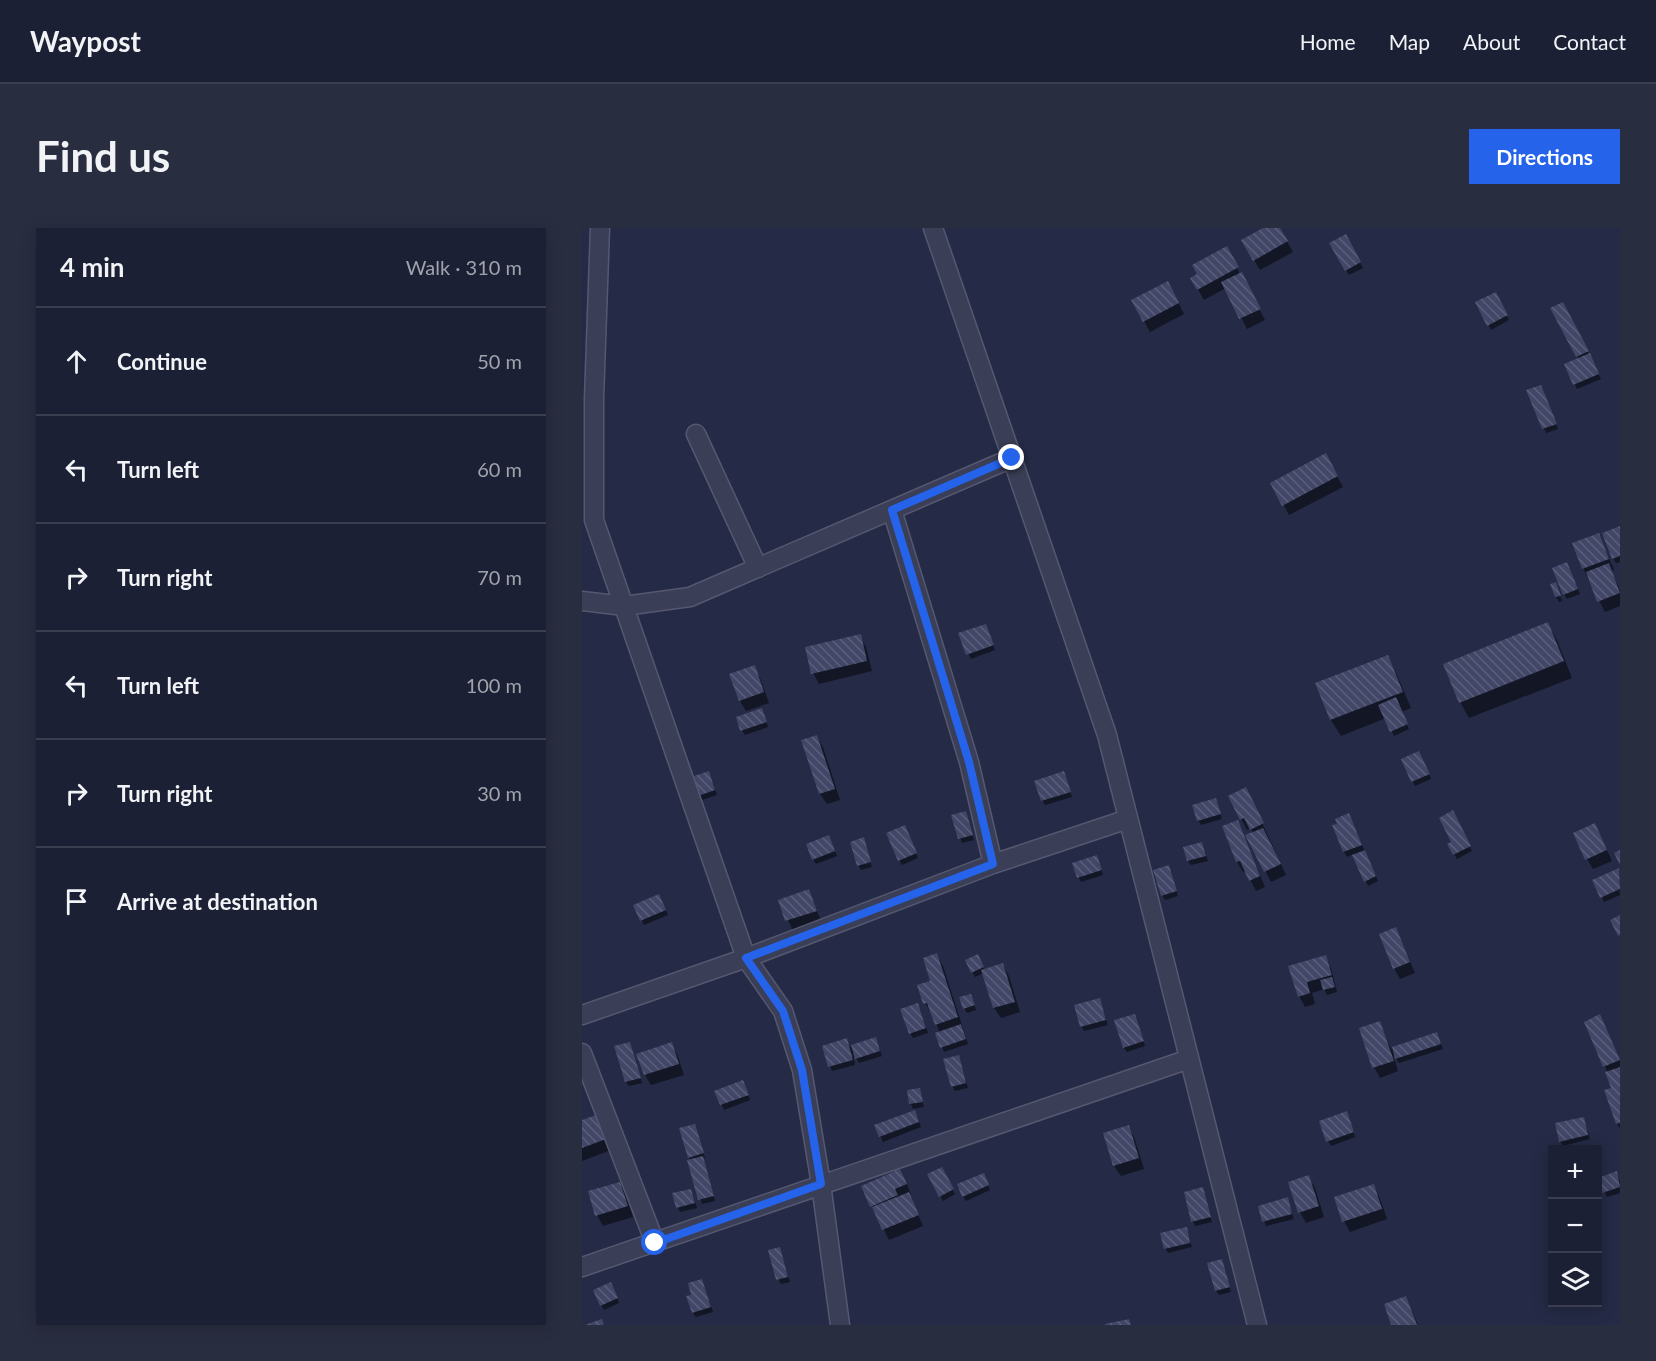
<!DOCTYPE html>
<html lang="en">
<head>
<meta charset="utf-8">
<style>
	:root { --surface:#1c2034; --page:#292d40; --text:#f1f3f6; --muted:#a0a3ac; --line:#3a3e4f; --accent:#2563eb }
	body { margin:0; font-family:Lato,sans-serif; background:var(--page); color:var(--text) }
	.controls { position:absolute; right:18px; bottom:18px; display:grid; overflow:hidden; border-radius:0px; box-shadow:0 3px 15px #0003 }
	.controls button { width:54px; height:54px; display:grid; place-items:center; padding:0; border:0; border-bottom:2px solid var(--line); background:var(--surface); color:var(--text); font:30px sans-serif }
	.stop { position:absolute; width:18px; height:18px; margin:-14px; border:4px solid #2563eb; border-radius:50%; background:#fff }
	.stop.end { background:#2563eb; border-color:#fff; box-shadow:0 2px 6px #0008 }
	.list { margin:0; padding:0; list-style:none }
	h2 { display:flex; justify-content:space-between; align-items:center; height:78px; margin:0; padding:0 24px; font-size:26px }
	h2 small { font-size:20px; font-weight:400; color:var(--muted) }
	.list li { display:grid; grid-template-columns:39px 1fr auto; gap:18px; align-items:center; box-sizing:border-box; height:108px; padding:0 24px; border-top:2px solid var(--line) }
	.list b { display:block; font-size:22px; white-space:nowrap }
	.list em { font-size:20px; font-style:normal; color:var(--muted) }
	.icon { flex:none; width:33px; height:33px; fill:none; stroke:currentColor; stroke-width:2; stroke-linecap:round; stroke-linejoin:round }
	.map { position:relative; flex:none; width:1038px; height:1097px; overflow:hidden; border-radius:0px }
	header { display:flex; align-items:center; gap:36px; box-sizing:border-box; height:84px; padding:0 30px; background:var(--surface); border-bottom:2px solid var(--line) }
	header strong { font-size:28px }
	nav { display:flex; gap:33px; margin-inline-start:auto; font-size:21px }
	.intro { display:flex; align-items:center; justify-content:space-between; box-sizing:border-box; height:144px; padding:0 36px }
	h1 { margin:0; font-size:42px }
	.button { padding:15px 27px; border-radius:0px; background:var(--accent); color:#fff; font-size:21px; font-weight:700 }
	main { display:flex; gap:36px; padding:0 36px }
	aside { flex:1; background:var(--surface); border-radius:0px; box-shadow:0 3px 15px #0003 }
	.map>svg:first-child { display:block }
</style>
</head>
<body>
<header>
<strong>Waypost</strong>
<nav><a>Home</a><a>Map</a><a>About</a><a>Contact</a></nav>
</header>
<div class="intro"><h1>Find us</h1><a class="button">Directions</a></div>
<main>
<aside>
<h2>4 min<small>Walk · 310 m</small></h2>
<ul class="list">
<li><svg class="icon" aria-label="ahead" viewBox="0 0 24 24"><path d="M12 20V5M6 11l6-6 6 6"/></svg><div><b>Continue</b></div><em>50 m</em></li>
<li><svg class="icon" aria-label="left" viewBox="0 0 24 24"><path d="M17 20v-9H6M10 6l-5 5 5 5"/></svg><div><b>Turn left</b></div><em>60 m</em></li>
<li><svg class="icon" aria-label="right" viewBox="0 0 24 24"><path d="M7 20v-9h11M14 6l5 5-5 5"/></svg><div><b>Turn right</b></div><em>70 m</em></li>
<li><svg class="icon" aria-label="left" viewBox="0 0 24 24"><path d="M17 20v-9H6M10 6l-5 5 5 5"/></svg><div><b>Turn left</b></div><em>100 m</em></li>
<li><svg class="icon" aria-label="right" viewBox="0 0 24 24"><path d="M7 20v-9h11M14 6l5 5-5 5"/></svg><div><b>Turn right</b></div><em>30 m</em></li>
<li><svg class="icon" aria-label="arrive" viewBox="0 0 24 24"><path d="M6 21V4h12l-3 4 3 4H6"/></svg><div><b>Arrive at destination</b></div></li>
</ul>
</aside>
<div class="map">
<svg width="1038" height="1097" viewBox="0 0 1038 1097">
	<defs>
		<pattern id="building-back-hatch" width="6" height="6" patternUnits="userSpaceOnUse" patternTransform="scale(1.5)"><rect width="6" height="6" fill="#424667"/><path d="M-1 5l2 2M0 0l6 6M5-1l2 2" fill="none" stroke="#5b5f7c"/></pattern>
	</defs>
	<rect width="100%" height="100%" fill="#252a46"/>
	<path fill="#0007" d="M684 0H697L711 24 678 42 661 13Z
		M764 8 781 40 767 47 749 16Z
		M644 20 683 92 665 101 644 60 622 72 610 51Z
		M592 66 602 86 568 104 562 93Z
		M913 66 927 92 909 102 895 75Z
		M970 80 987 86 1019 151 995 161 984 137 997 131Z
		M961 163 976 201 964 205 962 200Z
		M743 227 761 259 707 287 690 255Z
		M1038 301V334L1034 335 1031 330Z
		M1017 307 1032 342 1029 343 1038 362V378L1023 384 1001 340Z
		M987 340 998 366 985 371 982 366Z
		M976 361 980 373 977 374 974 369Z
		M966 396 975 412 990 450 887 490 878 474Z
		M406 402 413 422 389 431 378 406Z
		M278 408 284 419 290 443 237 456 231 445Z
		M805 429 814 445 829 480 819 484 827 501 812 508 804 490 759 508 749 492 735 456Z
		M172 439 178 450 187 475 164 483 158 473Z
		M182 486 186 499 163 507 160 502Z
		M235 509 241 519 258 572 245 576 238 566 221 513Z
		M840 529 849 551 833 558 821 532Z
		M482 545 490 569 463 577 460 572Z
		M129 550 135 567 117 573 114 568Z
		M648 569 669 571 704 647 689 654 665 608 671 605 669 600 665 602Z
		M634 572 640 591 619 597 616 592Z
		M870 584 890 623 875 631 867 617 871 615Z
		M383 585 392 612 380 615 371 588Z
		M769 592 796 653 786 658 771 626 765 629 762 624 752 598Z
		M655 593 683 659 674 663 664 643 661 644 655 634 642 599Z
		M1013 597 1030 633 1011 641 1005 631Z
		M325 604 336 630 320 637 317 632Z
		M281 611 290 639 279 642 276 637Z
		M249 614 255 628 234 636 231 631Z
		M620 616 626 633 609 637 606 633Z
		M517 634 521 647 499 654 496 649Z
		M1037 642 1038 667 1022 674 1012 653Z
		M589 643 596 668 583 672 580 667Z
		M227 663 239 693 211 703 198 673Z
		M79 673 86 687 62 697 53 678Z
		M814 701 833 745 818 751 812 740Z
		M355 727 361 738 386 816 362 824 360 819 358 805 350 786 343 775 350 754Z
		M743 729 749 740 755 764 745 767 742 761 730 765 733 776 723 779 717 768 708 739Z
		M385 733H398L403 743 421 737 427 748 438 784 419 790 412 780 402 745 393 749Z
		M391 772 394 782 385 785 382 780Z
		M518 772 526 797 502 803 499 798Z
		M338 781 346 805 331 810 328 805Z
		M555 792 563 818 545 824 542 820Z
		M797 795 809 821 855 806 861 821 817 835 811 826 816 843 798 850 792 839Z
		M1023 799 1038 833V900L1035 896 1031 861 1023 838Z
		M294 811 300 828 277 835 271 824 273 837 250 843 242 819 265 812 268 819Z
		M48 816 60 855 47 858 44 854Z
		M89 816 95 826 102 847 69 857 63 847Z
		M376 829 386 860 373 863 370 858Z
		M163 859 168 872 142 882 134 863Z
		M337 861 342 879 331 881 329 876Z
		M14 888 29 922 0 933V894Z
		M335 888 339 899 301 914 294 898Z
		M767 890 773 909 749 918 746 913Z
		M1001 890 1008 911 981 918 978 913Z
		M112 898 123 930 121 931 133 973 120 976 107 929Z
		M546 899 552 909 562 941 539 948 532 938Z
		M359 941 373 966 361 973 347 947Z
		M1034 945 1038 953V965L1025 969 1017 951Z
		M727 949 733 960 742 989 724 995 718 984Z
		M404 952 408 962 384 973 381 968Z
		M324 953 329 967 328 968 341 998 307 1012 281 958Z
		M38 955 44 966 51 989 21 998 15 987Z
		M791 957 797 968 805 991 768 1004 762 993Z
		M620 961 630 994 613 998 611 993Z
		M109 962 115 980 98 984 96 980Z
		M705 971 712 991 684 998 677 979Z
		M604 1001 610 1019 586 1025 583 1020Z
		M197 1021 208 1054 199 1056 196 1051Z
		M639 1033 649 1064 637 1067 634 1063Z
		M122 1058 131 1084 114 1089 111 1085Z
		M32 1061 37 1075 22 1082 19 1077Z
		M824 1070 836 1097H811Z"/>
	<path fill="url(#building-back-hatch)" d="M681 0H698L706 13 671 33 659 12Z
		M764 6 779 34 763 43 747 15Z
		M645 18 657 39 615 62 608 50 615 46 610 37Z
		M660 44 679 81 657 91 639 54Z
		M586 53 597 75 561 94 549 72Z
		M914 64 926 87 905 98 893 74Z
		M981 74 1007 123 994 129 968 80Z
		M1008 125 1017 146 991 157 982 136Z
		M959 157 975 196 960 201 944 162Z
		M744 225 756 248 700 278 688 255Z
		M1038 298V328L1030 331 1020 305Z
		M1017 305 1027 331 1000 341 990 315Z
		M985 334 996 361 981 367 970 340Z
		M1027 335 1038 365 1015 374 1004 344Z
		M974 354 979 368 973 369 968 356Z
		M966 394 982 433 877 475 861 436Z
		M404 396 412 417 384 427 376 405Z
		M279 406 285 433 229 446 223 419Z
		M806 427 821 464 748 492 733 455Z
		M173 437 182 464 157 473 147 446Z
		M814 469 826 496 808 504 796 477Z
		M180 480 185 494 158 503 154 489Z
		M235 507 253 561 237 566 219 512Z
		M837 523 848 546 829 554 819 531Z
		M127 543 133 562 113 569 106 550Z
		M482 543 489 564 459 573 452 553Z
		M664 559 682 595 668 602 662 590 658 592 646 568Z
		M634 570 639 586 615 593 610 577Z
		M871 582 889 618 871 627 865 616 869 614 857 590Z
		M384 583 391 607 376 611 369 587Z
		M767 585 780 617 761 624 750 597 755 596 753 591Z
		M656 592 678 648 667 653 658 633 654 634 640 598Z
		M1013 595 1025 622 1003 632 991 605Z
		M323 597 335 625 316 633 304 605Z
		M681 600 699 636 682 644 663 607Z
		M247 607 253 623 230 632 224 616Z
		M282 609 289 634 275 638 268 614Z
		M620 614 624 628 605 633 601 619Z
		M783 622 794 648 782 654 770 627Z
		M1038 622V637L1032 625Z
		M515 627 520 642 495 650 490 635Z
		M587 637 595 663 579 668 571 642Z
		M1037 640 1038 661 1018 670 1010 652Z
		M227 661 235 683 203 693 196 672Z
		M77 666 84 682 58 693 51 677Z
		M1038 687V707L1036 708 1028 692Z
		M814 699 828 734 811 741 797 706Z
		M355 725 376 789 353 797 345 775 341 776 335 757 348 753 341 730Z
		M396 726 402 739 389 745 383 732Z
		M744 727 750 747 725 754 728 765 716 769 706 738Z
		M421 735 433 774 411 780 399 742Z
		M750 749 753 759 741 762 738 752Z
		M389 766 393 777 381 781 377 769Z
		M518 770 524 792 498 799 492 777Z
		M336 775 344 800 327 806 318 781Z
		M553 786 562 813 541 820 532 792Z
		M1018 786 1038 832 1021 839 1002 794Z
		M798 793 812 833 790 840 777 800Z
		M379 796 384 811 358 820 353 805Z
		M855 804 859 816 813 831 810 819Z
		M294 809 298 823 273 831 269 817Z
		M265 810 271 832 246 839 240 818Z
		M48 814 59 850 43 854 32 818Z
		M90 814 97 836 62 847 54 826Z
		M377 827 384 855 369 859 361 831Z
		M1038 839V895L1034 896 1022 862 1029 860 1023 844Z
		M161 852 167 867 138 877 132 863Z
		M338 860 341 874 327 876 325 862Z
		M333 882 337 894 297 909 292 897Z
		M765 883 772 904 744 914 737 893Z
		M14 887 24 911 0 920V892Z
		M1002 889 1006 907 977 914 973 895Z
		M113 896 122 925 106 930 97 900Z
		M547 897 557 930 531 938 521 905Z
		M121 928 132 968 116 972 105 932Z
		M360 939 372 961 357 969 345 946Z
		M318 941 325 956 313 961 316 967 288 979 279 958Z
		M1035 943 1038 959 1020 965 1016 950Z
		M402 945 407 957 380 969 375 956Z
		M727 947 737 978 716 985 706 954Z
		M38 954 46 978 13 988 6 963Z
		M792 956 800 981 760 994 752 969Z
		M621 959 629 989 609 994 602 964Z
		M109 961 113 975 94 980 90 965Z
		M327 964 337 987 300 1002 290 979Z
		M706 969 710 986 680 994 676 978Z
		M605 999 608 1015 582 1021 578 1005Z
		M198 1019 206 1049 194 1052 186 1022Z
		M640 1031 648 1059 633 1063 625 1035Z
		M120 1051 129 1079 110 1085 104 1068 109 1067 106 1055Z
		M29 1054 36 1070 18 1078 11 1062Z
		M824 1068 835 1097H809L802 1076Z
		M20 1091 22 1097H3Z
		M547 1091 549 1097H523V1096Z"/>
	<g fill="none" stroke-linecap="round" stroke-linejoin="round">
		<defs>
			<path id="minor" d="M18 0 12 171V292L164 730 201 783 220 842 239 956 258 1097
				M351 0 525 507 675 1097
				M114 206 176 340
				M310 282 387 534 411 636
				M0 373 42 378 108 369 430 230
				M0 787 164 730 411 636 546 591
				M0 825 73 1015
				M0 1039 607 831"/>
		</defs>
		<use href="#minor" stroke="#565870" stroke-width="21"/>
		<use href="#minor" stroke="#3a3e56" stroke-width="18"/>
	</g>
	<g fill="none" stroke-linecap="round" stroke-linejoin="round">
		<path stroke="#2563eb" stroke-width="8" d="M73 1015 239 956 220 842 201 783 164 730 411 636 387 534 310 282 430 230"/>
	</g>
</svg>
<div class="controls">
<button>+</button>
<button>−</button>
<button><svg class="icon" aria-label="layers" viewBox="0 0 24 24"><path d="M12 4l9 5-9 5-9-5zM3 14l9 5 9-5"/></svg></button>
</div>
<div class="stop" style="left:73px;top:1015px"></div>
<div class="stop end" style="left:430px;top:230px"></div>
</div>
</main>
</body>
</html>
